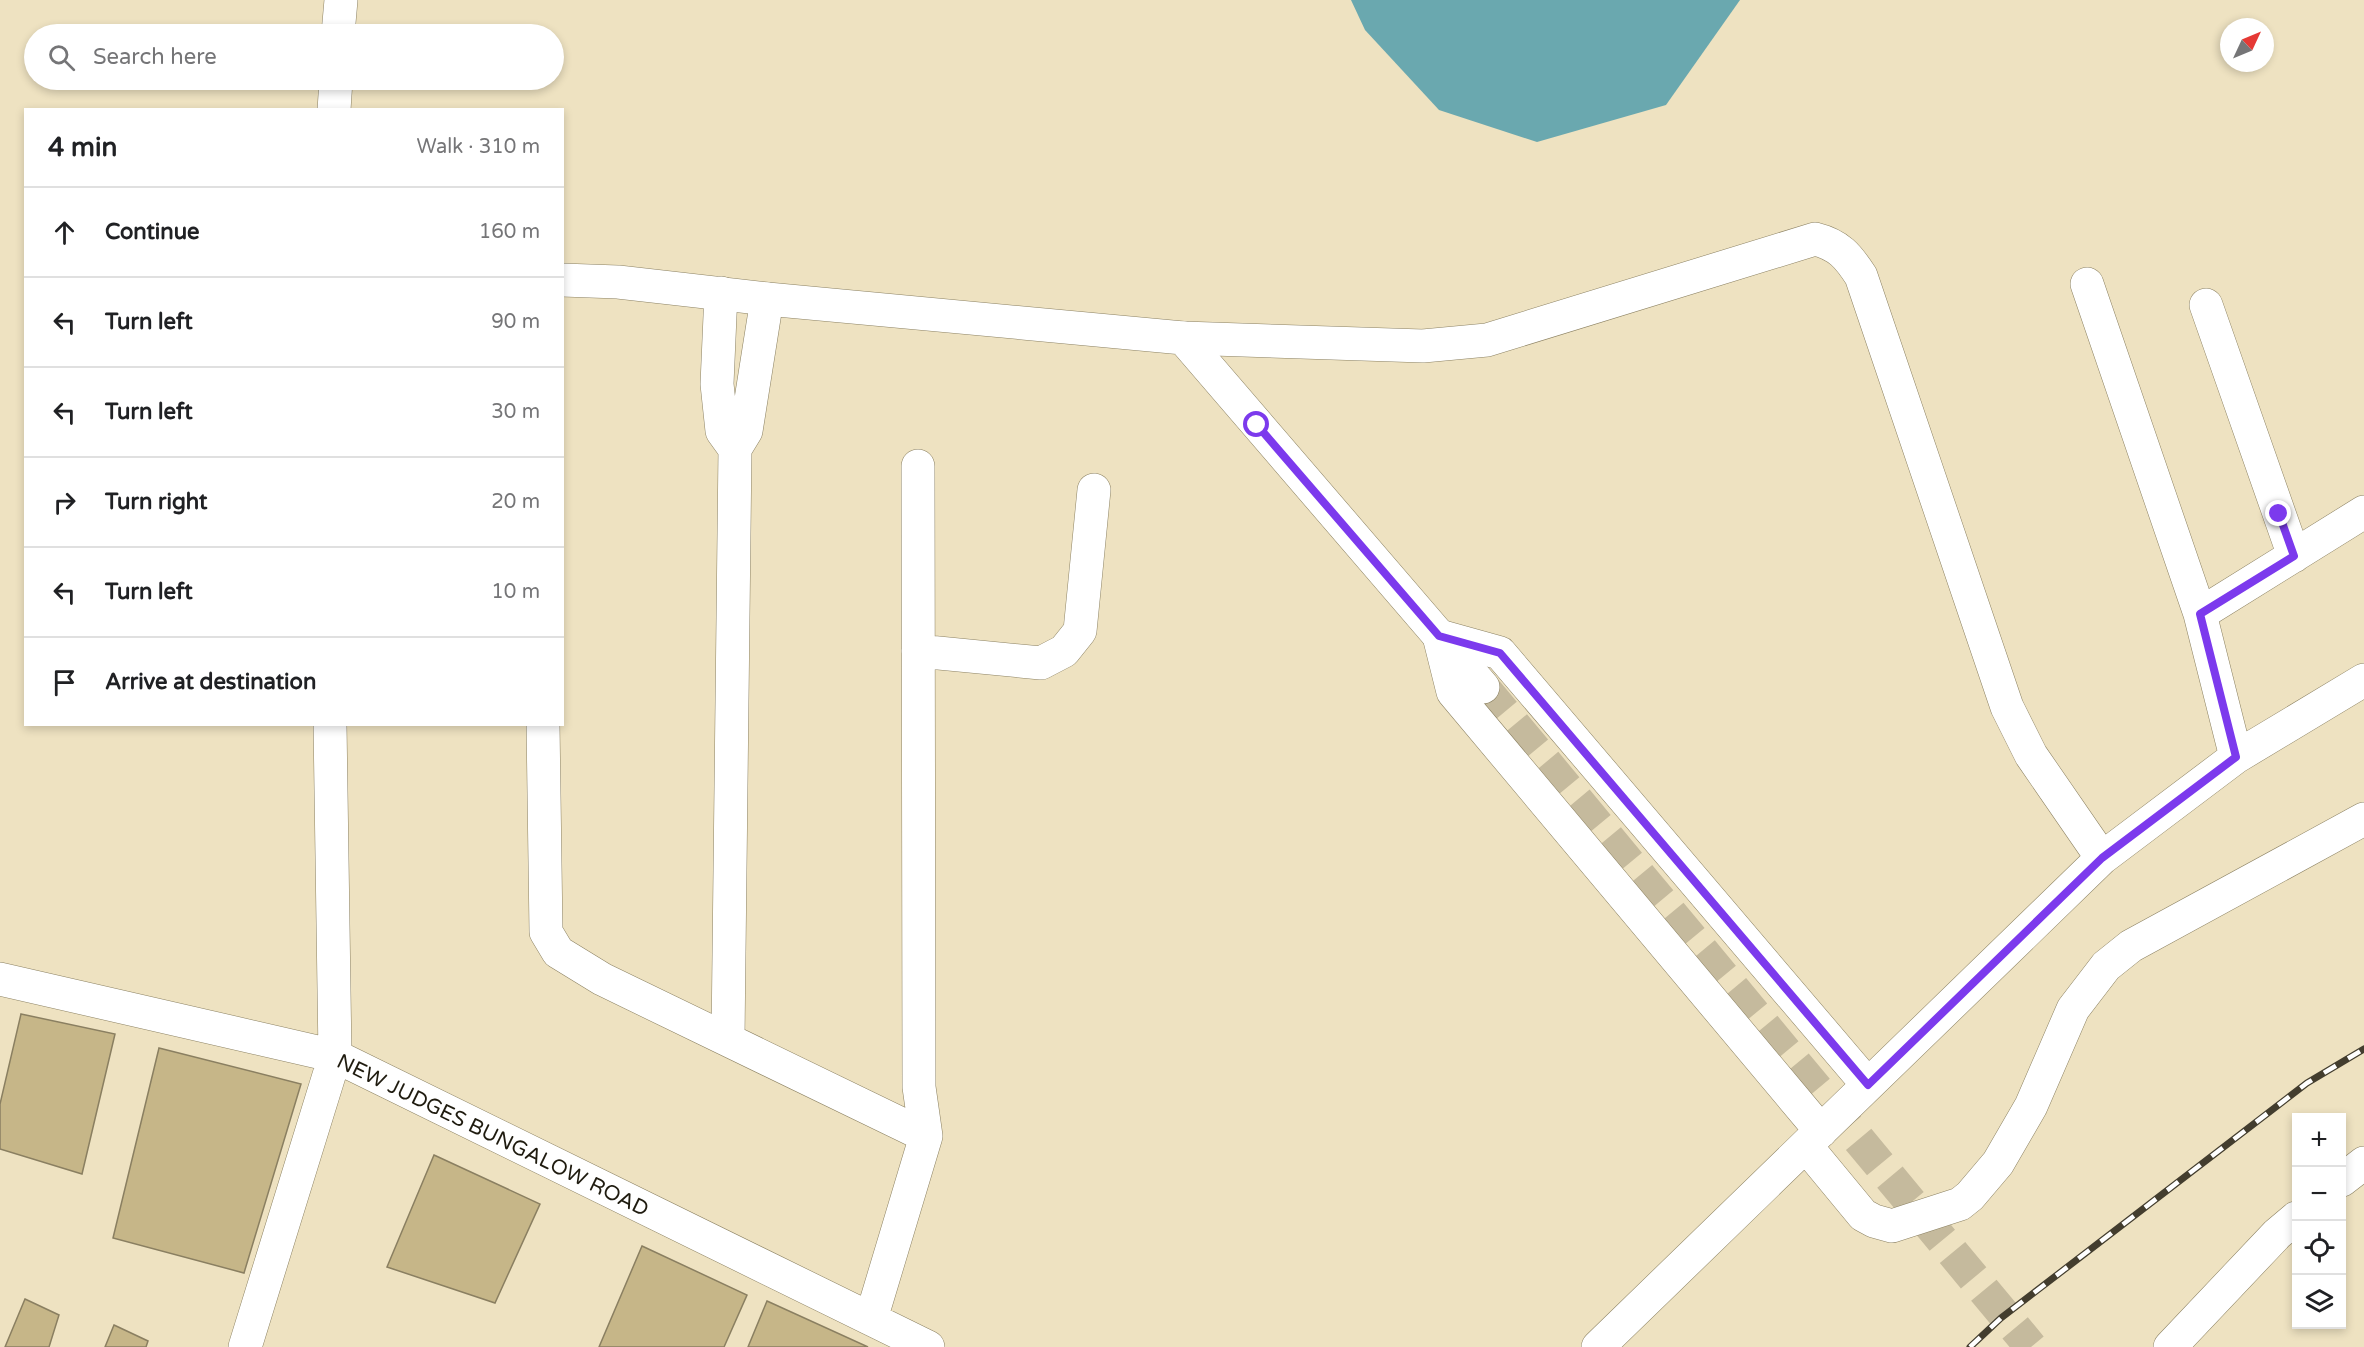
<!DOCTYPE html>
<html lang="en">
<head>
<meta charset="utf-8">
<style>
	:root { --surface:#fff; --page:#f2f2f2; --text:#202124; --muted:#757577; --line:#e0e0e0 }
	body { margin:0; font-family:"Varela Round",sans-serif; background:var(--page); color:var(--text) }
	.controls { position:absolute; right:18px; bottom:18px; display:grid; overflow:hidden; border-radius:0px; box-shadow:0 3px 9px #0003 }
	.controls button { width:54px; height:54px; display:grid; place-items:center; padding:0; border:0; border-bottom:2px solid var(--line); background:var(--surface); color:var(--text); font:30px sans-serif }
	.compass { position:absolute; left:2220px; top:18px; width:54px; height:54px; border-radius:50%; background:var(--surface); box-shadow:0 3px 9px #0003; rotate:46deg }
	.stop { position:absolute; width:18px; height:18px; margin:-14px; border:4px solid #7c3aed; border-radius:50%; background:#fff }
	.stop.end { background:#7c3aed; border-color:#fff; box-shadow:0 2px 6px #0008 }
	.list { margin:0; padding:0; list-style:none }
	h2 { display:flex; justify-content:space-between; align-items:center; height:78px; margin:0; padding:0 24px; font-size:26px }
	h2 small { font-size:20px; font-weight:400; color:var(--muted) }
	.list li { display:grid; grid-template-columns:39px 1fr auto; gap:18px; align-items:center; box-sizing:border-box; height:90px; padding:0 24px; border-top:2px solid var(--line) }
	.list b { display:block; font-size:22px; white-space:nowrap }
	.list em { font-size:20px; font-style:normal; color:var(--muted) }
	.icon { flex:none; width:33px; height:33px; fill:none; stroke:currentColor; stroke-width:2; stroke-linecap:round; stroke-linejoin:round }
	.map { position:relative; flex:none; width:2364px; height:1347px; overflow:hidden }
	.search { position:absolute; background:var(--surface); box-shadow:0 3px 9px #0003; left:24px; top:24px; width:540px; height:66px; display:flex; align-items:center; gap:15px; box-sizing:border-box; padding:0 21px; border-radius:33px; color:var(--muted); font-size:22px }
	.panel { position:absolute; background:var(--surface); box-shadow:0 3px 9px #0003; left:24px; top:108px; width:540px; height:618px; border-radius:0px }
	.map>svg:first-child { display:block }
</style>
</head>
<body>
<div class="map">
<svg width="2364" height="1347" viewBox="0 0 2364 1347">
	<rect width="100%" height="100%" fill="#eee2c1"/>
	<path fill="#6aa8af" d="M1351 0H1740L1666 105 1537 142 1439 110 1365 30Z"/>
	<path fill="#c6b688" stroke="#8a7f61" stroke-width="1.5" d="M21 1014 115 1034 82 1174 0 1149V1104Z
		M159 1048 301 1084 244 1273 113 1238Z
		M434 1155 540 1204 495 1303 387 1267Z
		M642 1246 747 1295 724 1347H599Z
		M25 1299 59 1315 49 1347H5Z
		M767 1301 868 1347H748Z
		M114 1325 148 1341 146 1347H105Z"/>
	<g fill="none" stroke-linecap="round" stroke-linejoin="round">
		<path stroke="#c5ba9d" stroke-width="33" stroke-dasharray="33 16" stroke-linecap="butt" d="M1483 687 2031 1347"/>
		<defs>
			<path id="minor" d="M721 293 717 384 722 431 735 449
				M2206 305 2294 556
				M1183 338 1423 346 1487 340 1815 239C1839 245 1848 256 1861 276L2007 707 2031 755 2102 858
				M2200 614 2364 512
				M918 651 1041 663 1064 651 1080 631 1094 490
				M543 724 546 932 558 952 602 979 926 1136
				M2236 757 2364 680
				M0 979 335 1056 928 1347
				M728 1039 735 449 746 431 767 299
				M1821 1131 1453 692 1439 636 1500 653 1868 1085
				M1806 1146 1863 1215 1874 1221 1892 1226 1960 1204 1970 1196 1998 1163 2031 1106 2073 1009 2106 966 2131 946 2364 819
				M2342 1180 2364 1163
				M871 1319 926 1136 919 1087 918 466
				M245 1347 335 1056 330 724
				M1598 1347 2102 858 2236 757 2200 614 2087 284
				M2170 1347 2277 1234 2296 1218"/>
			<path id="tertiary" d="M338 34 341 0
				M334 110 336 80
				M562 280 618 282 767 299 1183 338 1483 687"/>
		</defs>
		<use href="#minor" stroke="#8c8263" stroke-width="34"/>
		<use href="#tertiary" stroke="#8c8263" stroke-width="34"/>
		<use href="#minor" stroke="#fff" stroke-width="33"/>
		<use href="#tertiary" stroke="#fff" stroke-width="33"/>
		<defs>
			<path id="rail" d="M1970 1347 2001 1318 2307 1083 2364 1049"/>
		</defs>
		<use href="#rail" stroke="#433d2e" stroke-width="7"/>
		<use href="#rail" stroke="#fff" stroke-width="4.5" stroke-dasharray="14" stroke-linecap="butt"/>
	</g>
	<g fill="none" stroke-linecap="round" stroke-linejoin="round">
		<path stroke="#7c3aed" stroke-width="8" d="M1257 425 1439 636 1500 653 1868 1085 2102 858 2236 757 2200 614 2294 556 2279 514"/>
	</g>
	<g text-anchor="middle" stroke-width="4.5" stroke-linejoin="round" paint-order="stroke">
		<g font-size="21" fill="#1f1b0f" stroke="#fff">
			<text transform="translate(493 1135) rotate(26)" y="7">NEW JUDGES BUNGALOW ROAD</text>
		</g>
	</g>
</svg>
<div class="controls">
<button>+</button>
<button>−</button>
<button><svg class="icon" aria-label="locate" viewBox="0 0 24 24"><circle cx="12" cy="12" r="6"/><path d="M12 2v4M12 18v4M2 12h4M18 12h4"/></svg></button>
<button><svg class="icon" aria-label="layers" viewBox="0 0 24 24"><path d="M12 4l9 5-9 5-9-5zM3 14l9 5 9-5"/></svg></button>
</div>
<svg class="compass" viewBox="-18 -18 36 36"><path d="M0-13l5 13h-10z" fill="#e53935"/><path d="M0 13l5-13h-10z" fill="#757577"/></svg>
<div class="stop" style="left:1257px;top:425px"></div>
<div class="stop end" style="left:2279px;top:514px"></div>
<div class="search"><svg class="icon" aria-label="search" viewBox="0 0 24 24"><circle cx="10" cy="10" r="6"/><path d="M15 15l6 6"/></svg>Search here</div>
<section class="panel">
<h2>4 min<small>Walk · 310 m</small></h2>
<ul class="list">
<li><svg class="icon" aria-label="ahead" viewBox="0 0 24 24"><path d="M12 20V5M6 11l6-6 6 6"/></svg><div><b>Continue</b></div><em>160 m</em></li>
<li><svg class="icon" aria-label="left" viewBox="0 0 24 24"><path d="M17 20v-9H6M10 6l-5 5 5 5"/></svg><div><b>Turn left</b></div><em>90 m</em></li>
<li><svg class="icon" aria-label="left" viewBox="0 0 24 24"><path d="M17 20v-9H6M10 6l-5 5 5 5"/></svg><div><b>Turn left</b></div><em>30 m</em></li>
<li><svg class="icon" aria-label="right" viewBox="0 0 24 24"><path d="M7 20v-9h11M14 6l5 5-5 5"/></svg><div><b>Turn right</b></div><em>20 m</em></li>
<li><svg class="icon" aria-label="left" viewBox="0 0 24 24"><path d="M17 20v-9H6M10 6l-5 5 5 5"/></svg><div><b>Turn left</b></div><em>10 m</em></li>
<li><svg class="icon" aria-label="arrive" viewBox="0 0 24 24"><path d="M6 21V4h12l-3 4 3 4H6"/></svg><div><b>Arrive at destination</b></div></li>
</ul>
</section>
</div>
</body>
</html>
